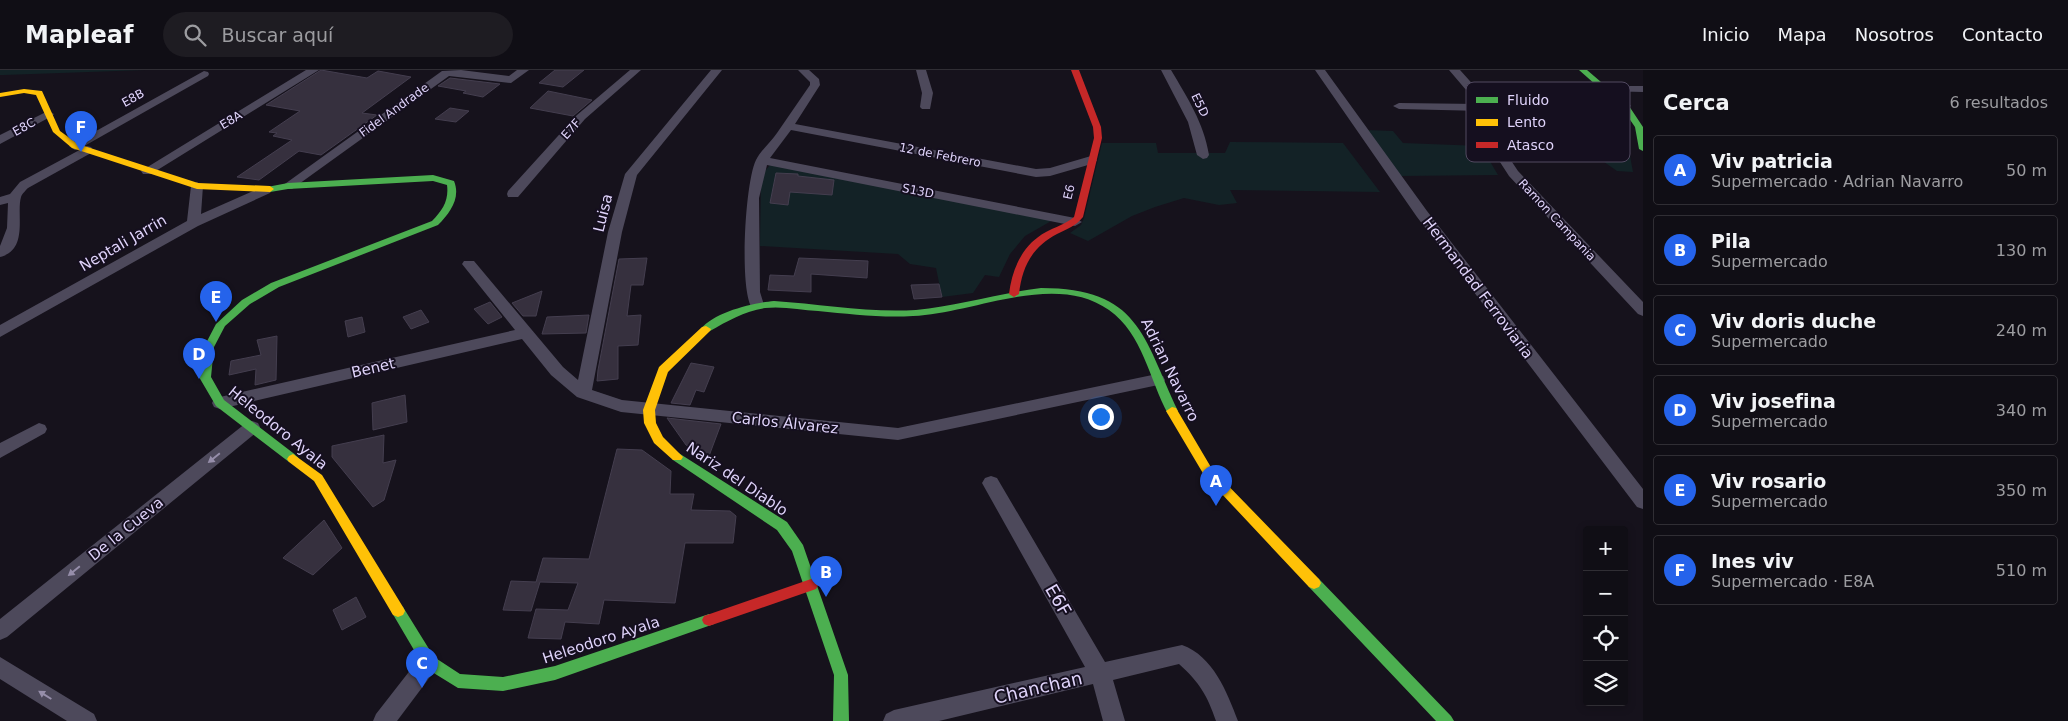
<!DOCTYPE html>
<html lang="es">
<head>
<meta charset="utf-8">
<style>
	:root { --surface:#100e15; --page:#1e1c22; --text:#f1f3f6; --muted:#9c9ca0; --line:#302e34; --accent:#2563eb }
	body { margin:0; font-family:"DejaVu Sans",sans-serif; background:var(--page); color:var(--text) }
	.controls { position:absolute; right:15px; bottom:15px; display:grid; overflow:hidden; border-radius:5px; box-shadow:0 2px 8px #0003 }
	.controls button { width:45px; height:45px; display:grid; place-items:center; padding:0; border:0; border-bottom:1px solid var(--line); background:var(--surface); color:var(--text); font:25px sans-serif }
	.you { position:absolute; left:1100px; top:346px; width:18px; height:18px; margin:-12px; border:4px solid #fff; border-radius:50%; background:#1a73e8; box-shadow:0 0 0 8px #1a73e833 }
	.badge { display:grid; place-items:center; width:32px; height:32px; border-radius:50%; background:var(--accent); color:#fff; font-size:16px; font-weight:700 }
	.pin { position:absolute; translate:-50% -41px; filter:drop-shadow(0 1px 2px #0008) }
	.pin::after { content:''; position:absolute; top:26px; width:18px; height:15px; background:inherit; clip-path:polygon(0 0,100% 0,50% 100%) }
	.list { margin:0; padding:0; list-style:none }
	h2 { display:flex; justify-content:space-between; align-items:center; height:65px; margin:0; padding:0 20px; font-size:21px }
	h2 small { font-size:16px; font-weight:400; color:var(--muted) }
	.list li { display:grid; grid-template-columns:32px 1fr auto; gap:15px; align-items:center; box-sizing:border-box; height:70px; margin:0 10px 10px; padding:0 10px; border:1px solid var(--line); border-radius:5px }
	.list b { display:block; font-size:19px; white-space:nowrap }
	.list p { margin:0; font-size:16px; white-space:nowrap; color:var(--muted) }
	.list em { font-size:16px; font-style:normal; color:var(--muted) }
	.icon { flex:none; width:28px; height:28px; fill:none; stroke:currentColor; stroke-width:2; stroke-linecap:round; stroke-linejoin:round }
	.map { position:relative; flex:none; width:1643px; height:651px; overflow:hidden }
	header { display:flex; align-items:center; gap:30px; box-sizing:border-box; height:70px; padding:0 25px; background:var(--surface); border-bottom:1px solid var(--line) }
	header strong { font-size:24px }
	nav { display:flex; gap:28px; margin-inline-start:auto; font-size:18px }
	.search { width:350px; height:45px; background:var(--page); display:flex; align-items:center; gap:12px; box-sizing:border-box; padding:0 18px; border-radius:28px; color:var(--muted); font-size:19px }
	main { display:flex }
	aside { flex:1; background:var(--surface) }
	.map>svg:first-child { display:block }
</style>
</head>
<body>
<header>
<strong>Mapleaf</strong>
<div class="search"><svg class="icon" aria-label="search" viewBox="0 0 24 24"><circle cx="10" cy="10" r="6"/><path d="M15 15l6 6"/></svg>Buscar aquí</div>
<nav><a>Inicio</a><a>Mapa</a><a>Nosotros</a><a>Contacto</a></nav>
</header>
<main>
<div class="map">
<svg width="1643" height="651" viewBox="0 0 1643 651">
	<rect width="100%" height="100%" fill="#16121c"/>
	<path fill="#132226" d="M0 0H145L4 5H0Z
		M1365 60 1393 61 1403 73 1481 76 1498 105 1399 106Z
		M1506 63 1626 64 1633 102 1617 101 1597 87 1569 85 1510 89 1504 69Z
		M1230 72 1343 73 1380 122 1230 120 1237 133 1219 135 1184 128 1155 137 1132 146 1088 171 1070 163 1081 155 1084 148 1102 73H1156L1158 83H1225Z
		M770 95 1053 150 1025 166 1010 184 999 207 985 205 973 223 942 227 936 198 910 194 898 184 760 176 761 106Z"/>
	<path fill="#36303e" stroke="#443e4f" d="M321 0 367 8 378 1 411 7 362 43 377 45 321 85 299 81 259 110 237 107 292 70 273 66 277 63 269 62 300 41 266 35Z
		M555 0H584L563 17 539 13Z
		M450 8 500 14 483 27 463 23 466 21 438 16Z
		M548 21 592 30 573 46 530 38Z
		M450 38 469 41 456 52 435 49Z
		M776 103 798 104V106L834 110 832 125 790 122 788 135 770 133Z
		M647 188 643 215H631L627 246 641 245 638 275 618 276V309L597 311 598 300 619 189Z
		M799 188 868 191 867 208 811 204V222L768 220 770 205 794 206Z
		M939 214 942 227 914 229 911 215Z
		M542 221 536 246H523L512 233Z
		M490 232 502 247 488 254 474 239Z
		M421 240 429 252 411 259 403 247Z
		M589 245 586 263 542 264 547 247Z
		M362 247 365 262 348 267 345 251Z
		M277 266 276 310 255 315 256 299 229 305 231 291 261 285 257 270Z
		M691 293 714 297 704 322 696 320 690 335 671 333Z
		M405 325 407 352 373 360 372 333Z
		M667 348 721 354 709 386 686 375Z
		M384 365 383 393 396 390 384 430 373 437 332 387V376Z
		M617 379 642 380 671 401 670 424H694L691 440 730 441 736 446 733 473H685L675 533 604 530 599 554 565 552 561 569 528 568 536 539 568 540 578 513 540 512 531 541 503 540 511 511 536 512 543 488 589 489Z
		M324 450 342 478 313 505 283 488Z
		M356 527 366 547 342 560 333 540Z"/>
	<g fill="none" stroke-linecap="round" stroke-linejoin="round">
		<path fill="#4d495b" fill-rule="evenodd" d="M306 0H319L151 104H143L141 101Z
			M461 0 509 6 517 0H529L511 13 449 6 292 119H284L282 116 442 1Z
			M630 0H641L585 49 518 127H508L507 124 508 121 577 45Z
			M711 0H722L637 105 622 162 592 320 622 330 898 358 1157 304 1163 306 1165 310 1163 314 898 370 621 342 577 327 551 305 522 269 220 339 214 337 212 333 214 329 220 327 515 260 462 194 464 191H474L563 297 578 310 608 162 625 104Z
			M798 0H809L819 9 820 15 795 54 1036 99 1050 98 1091 86 1097 90 1095 93 1050 106 1036 107 791 60 770 88 1075 148 1082 152 1075 156 767 95 759 128 760 222 764 235 762 238H752C739 219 745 112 756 90 761 80 771 72 777 63 788 47 799 31 810 15V12Z
			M916 0H926L933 23 930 39H922L920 37 922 23Z
			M1161 0H1171C1187 27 1204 53 1209 85L1207 88 1203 89 1197 85 1188 52Z
			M1315 0H1325L1427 141 1643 419V439L1637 437 1417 147Z
			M1449 0H1460L1478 20H1486L1500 32 1507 34H1629L1631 36 1625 39 1506 40 1491 35 1504 55 1510 89 1518 101 1643 232V246L1638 244 1509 106 1498 89 1492 55 1483 41 1399 39 1393 36 1399 33 1478 34Z
			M204 1 208 2 209 4 208 6 79 79 75 80 69 76Z
			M1607 16H1643V22L1603 21 1602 19 1603 17Z
			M48 41 54 44 52 46 0 74V65Z
			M87 76 91 77 93 80 91 83 28 118C26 120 22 124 21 127 16 144 29 180 0 187V176L7 158 8 133 0 135V127L10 124 20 112Z
			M197 112 203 116 201 144 262 117 266 116 272 120 270 123 198 156 0 267V255L187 151 191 116Z
			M252 351 258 353 260 357 258 361 7 567 0 570V549L246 353Z
			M39 353 45 355 47 359 45 363 0 388V373Z
			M991 406 997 408 1105 592 1182 575C1213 586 1227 622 1238 651H1216C1207 625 1200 613 1179 594L1113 610 1125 651H1103L1093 614 939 651H883L886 644 894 640 1085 597 982 413 985 408Z
			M429 582 436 585 439 592 436 599 397 651H373L376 644 422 585Z
			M0 587 94 644 97 651H67L0 609Z"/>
		<path fill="#4caf50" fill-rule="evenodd" d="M1579 0H1587L1629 36 1643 57V81L1639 79 1635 57 1622 38Z
			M433 105 454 111C461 128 450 143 438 155L279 217 250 234 225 256 214 277 211 307 224 330 297 386 299 389 297 392H289L216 336 199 307 204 277 216 254 242 230 271 213 432 151C443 140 449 130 447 115L433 111 288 119 270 122 266 119 267 117 288 113Z
			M1041 218C1139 218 1143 266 1178 341L1176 344H1168C1149 309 1143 264 1109 240 1054 201 973 244 913 246 881 248 850 244 818 241 801 240 783 236 765 238 745 241 727 251 710 261L706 262 701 259C714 242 753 233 774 231 821 234 869 243 916 240 958 236 999 223 1041 218Z
			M677 382 787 452 803 475 848 605 849 651H833L834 605 792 481 777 460 673 390 671 387 673 384Z
			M1314 507 1319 509 1451 646 1454 651H1436L1309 517 1307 513 1309 509Z
			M398 535 403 537 434 587 460 604 503 607 555 596 709 544 714 546 716 550 714 554 555 610 503 621 458 618 424 597 391 541 393 537Z"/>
		<path fill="#ffc107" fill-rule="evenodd" d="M24 19 42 21 60 61 78 74 198 113 270 116 274 119 270 122 197 119 72 78 53 62 36 25 24 23 0 27V23Z
			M706 256 711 259 710 261 668 302 655 340 656 353 663 367 683 387 681 390H673L654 373 644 353 643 340 659 297 702 257Z
			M1172 337 1176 338 1212 399 1319 509 1321 513 1319 517 1314 519 1309 517 1204 405 1166 341Z
			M293 384 322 405 403 537 405 541 403 545 398 547 393 545 314 411 289 392 287 389 289 386Z"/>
		<path fill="#c62828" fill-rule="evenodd" d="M1071 0H1079L1101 57 1102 68 1083 147C1076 156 1067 159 1057 164 1032 177 1022 197 1019 224L1014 227 1009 224C1012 199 1022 175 1046 162 1055 157 1066 154 1074 147L1094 68 1093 57Z
			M811 509 816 511 818 515 816 519 709 556 704 554 702 550 704 546Z"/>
	</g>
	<defs><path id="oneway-solid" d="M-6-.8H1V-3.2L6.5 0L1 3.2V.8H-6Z" transform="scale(1.25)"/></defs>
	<g fill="#968eaa">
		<use href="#oneway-solid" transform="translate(214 388) rotate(141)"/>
		<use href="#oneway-solid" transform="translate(74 501) rotate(141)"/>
		<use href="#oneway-solid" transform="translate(45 625) rotate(-148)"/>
	</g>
	<g text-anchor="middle" stroke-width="4" stroke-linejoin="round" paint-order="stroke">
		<g font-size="12" fill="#dfd3fa" stroke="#150f1f">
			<text transform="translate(133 28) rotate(-29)" y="4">E8B</text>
			<text transform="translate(1200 35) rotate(64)" y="4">E5D</text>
			<text transform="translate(394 40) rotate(-36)" y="4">Fidel Andrade</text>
			<text transform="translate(231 50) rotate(-31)" y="4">E8A</text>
			<text transform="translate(24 57) rotate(-29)" y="4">E8C</text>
			<text transform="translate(571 59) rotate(-48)" y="4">E7F</text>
			<text transform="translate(940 85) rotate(11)" y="4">12 de Febrero</text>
			<text transform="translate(918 121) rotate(11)" y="4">S13D</text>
			<text transform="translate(1069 122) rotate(-77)" y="4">E6</text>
			<text transform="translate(1557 150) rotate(47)" y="4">Ramon Campania</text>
		</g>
		<g font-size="15" fill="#dfd3fa" stroke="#150f1f">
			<text transform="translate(603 143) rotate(-76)" y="5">Luisa</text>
			<text transform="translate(123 173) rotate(-30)" y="5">Neptali Jarrin</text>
			<text transform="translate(1478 218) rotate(53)" y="5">Hermandad Ferroviaria</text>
			<text transform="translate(373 298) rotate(-13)" y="5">Benet</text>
			<text transform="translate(1170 300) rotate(64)" y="5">Adrian Navarro</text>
			<text transform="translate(785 353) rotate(6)" y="5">Carlos Álvarez</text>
			<text transform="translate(278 358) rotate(39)" y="5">Heleodoro Ayala</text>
			<text transform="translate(737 409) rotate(34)" y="5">Nariz del Diablo</text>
			<text transform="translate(126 459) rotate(-39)" y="5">De la Cueva</text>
			<text transform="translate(601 570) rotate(-18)" y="5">Heleodoro Ayala</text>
		</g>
		<g font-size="18" fill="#dfd3fa" stroke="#150f1f">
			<text transform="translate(1058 530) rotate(60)" y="6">E6F</text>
			<text transform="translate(1038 618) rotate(-13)" y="6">Chanchan</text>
		</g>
	</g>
	<rect x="1466" y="12" width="164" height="80" rx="8" fill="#150f1f" stroke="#524a61" stroke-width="1"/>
	<rect x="1476" y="27" width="22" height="6" fill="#4caf50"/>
	<rect x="1476" y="49" width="22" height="7" fill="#ffc107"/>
	<rect x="1476" y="72" width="22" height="6" fill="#c62828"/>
	<g font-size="14" fill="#dfd3fa">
		<text x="1507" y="35">Fluido</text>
		<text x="1507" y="57">Lento</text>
		<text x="1507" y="80">Atasco</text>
	</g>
</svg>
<div class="controls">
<button>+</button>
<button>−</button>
<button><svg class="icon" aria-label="locate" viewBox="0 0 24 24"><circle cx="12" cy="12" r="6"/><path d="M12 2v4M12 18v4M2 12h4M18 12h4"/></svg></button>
<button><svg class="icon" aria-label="layers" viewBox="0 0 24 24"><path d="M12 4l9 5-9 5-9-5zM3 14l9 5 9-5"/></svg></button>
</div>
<div class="you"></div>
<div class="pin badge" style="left:1216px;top:436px">A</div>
<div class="pin badge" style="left:826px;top:527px">B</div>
<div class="pin badge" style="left:422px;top:618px">C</div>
<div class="pin badge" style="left:199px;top:309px">D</div>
<div class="pin badge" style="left:216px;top:252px">E</div>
<div class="pin badge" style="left:81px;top:82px">F</div>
</div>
<aside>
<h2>Cerca<small>6 resultados</small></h2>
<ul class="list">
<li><span class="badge">A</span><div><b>Viv patricia</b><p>Supermercado · Adrian Navarro</p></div><em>50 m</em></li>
<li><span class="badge">B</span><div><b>Pila</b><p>Supermercado</p></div><em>130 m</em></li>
<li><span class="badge">C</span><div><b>Viv doris duche</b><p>Supermercado</p></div><em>240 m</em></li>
<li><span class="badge">D</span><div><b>Viv josefina</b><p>Supermercado</p></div><em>340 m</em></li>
<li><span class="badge">E</span><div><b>Viv rosario</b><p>Supermercado</p></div><em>350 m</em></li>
<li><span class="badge">F</span><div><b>Ines viv</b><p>Supermercado · E8A</p></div><em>510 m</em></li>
</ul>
</aside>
</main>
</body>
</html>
